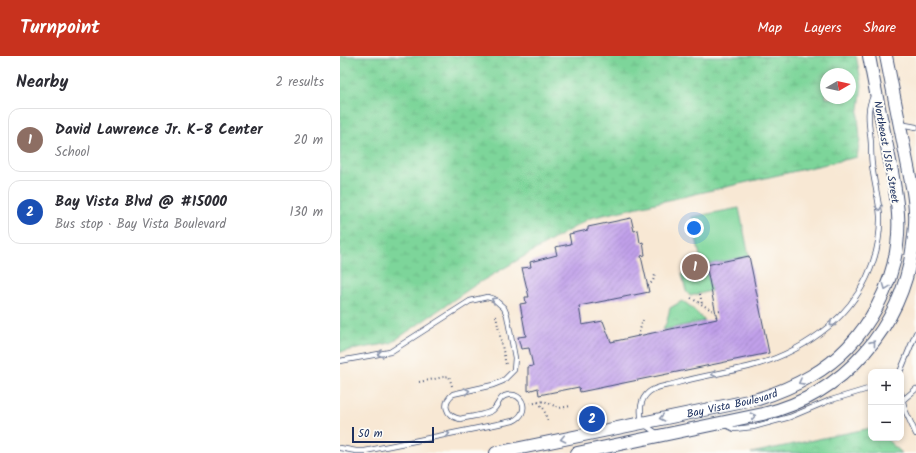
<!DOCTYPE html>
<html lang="en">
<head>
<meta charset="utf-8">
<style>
	:root { --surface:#fff; --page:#f2f2f3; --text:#2b2b33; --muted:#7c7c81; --line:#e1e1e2; --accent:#c8321e }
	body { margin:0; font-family:Kalam,sans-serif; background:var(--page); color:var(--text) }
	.controls { position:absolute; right:12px; bottom:12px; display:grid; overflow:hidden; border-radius:8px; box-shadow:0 2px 6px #0003 }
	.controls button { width:36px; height:36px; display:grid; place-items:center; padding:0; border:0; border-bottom:1px solid var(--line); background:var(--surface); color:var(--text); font:20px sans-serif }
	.compass { position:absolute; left:480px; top:12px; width:36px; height:36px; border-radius:50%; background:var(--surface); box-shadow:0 2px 6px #0003; rotate:81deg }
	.scale { position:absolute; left:12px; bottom:10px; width:82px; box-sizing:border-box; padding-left:4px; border:2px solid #1b2f5e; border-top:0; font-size:11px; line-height:14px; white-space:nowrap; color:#1b2f5e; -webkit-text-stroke:3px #fdfcf7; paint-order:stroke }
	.you { position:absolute; left:354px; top:172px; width:14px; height:14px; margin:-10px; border:3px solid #fff; border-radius:50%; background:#1a73e8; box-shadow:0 0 0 6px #1a73e833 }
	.badge { display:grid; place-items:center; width:26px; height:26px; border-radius:50%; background:var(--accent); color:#fff; font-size:13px; font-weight:700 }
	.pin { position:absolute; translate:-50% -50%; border:2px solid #fff; box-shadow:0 1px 4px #0006 }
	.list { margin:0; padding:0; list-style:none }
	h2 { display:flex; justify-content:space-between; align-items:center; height:52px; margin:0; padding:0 16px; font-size:17px }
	h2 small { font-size:13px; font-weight:400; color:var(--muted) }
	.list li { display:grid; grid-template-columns:26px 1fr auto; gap:12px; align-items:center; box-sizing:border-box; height:64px; margin:0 8px 8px; padding:0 8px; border:1px solid var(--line); border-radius:12px }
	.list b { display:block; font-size:15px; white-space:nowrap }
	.list p { margin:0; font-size:13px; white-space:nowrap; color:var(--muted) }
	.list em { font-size:13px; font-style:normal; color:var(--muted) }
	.map { position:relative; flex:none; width:576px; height:397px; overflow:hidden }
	header { display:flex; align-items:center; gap:24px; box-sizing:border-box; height:56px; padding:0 20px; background:var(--accent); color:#fff }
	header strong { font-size:19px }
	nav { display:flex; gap:22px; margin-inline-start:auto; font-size:14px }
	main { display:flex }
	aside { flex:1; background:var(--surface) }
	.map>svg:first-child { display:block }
</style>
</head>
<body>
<header>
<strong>Turnpoint</strong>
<nav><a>Map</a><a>Layers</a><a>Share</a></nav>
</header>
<main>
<aside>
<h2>Nearby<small>2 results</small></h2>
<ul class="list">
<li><span class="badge" style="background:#8d6e63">1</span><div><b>David Lawrence Jr. K-8 Center</b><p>School</p></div><em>20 m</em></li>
<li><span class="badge" style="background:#1a4fb4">2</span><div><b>Bay Vista Blvd @ #15000</b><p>Bus stop · Bay Vista Boulevard</p></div><em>130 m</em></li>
</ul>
</aside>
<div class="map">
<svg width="576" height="397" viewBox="0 0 576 397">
	<defs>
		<pattern id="wetland-marsh" width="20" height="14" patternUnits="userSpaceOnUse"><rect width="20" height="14" fill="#7dd59a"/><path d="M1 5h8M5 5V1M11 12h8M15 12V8" fill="none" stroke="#6bb787"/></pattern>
		<pattern id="park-crowns" width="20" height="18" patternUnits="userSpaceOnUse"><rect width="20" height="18" fill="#7dd59a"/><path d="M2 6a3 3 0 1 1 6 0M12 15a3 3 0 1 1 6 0" fill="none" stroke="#6bb787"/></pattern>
		<pattern id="building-hatch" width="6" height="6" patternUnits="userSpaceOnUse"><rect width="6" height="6" fill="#c1a0ea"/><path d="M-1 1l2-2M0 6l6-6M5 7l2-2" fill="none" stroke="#9c83c1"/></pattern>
	</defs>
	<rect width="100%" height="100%" fill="#fdfcf7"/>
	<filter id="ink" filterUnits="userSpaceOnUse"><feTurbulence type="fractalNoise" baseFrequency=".025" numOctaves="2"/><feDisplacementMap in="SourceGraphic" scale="8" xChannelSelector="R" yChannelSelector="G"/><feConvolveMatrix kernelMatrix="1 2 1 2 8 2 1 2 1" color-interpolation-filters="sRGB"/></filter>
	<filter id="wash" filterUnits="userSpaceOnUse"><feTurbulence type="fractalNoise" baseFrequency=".012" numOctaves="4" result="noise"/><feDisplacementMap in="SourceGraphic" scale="16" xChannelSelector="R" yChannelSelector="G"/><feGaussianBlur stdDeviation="0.9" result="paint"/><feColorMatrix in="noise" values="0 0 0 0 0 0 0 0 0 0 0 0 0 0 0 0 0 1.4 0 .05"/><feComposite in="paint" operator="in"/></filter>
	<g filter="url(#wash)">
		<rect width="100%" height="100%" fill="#f8e8d4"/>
		<path fill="url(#wetland-marsh)" stroke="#4c827c" fill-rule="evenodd" d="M0 0H516L522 29 518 60 520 83 517 101 250 162 135 229 51 287 0 296ZM486 18H510V42H486Z"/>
		<path fill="url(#park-crowns)" stroke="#4c827c" d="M364 213 367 214 371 235 350 240 346 235 342 218Z
			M342 245C348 247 360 260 365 265L323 274 327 265 330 252Z
			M531 372V382H545L562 397H411Z"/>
		<path fill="#7dd59a" stroke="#4c827c" d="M399 152 409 200 362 210 352 161Z"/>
		<g id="blocks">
			<path fill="url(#building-hatch)" d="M291 162 294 175 298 174 300 187 303 186 305 199 301 200 309 236 239 250 242 269 263 265 271 286 377 263 366 209 409 200 429 297 240 336 239 331 199 339 198 332 188 335V311L193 310 189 292 181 293 178 281 186 280 180 248 186 247 185 241H189L182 212 191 211 190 206 217 199 215 191 231 188 229 178 248 174V171Z"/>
		</g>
	</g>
	<g filter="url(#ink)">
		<use href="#blocks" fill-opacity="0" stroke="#3c4b70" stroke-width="1"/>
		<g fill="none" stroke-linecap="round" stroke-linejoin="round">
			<defs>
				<path id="lane" d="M560 68 576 71
					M0 305 50 296 130 245 147 241 154 243 164 252 167 259 175 302 174 314 163 325 153 329 113 338C102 347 105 360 120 363 128 361 147 359 153 354 159 349 159 340 168 339 183 336 191 357 173 365L25 395H16L0 392
					M560 316 576 277
					M561 337 565 354 576 378
					M563 344 576 333
					M386 369 394 373 413 371 450 361 488 345 531 332
					M318 378 302 367C300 356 299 344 309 336 316 330 328 330 337 327 360 320 384 317 408 311 436 304 465 290 488 271 521 244 541 203 540 160 539 145 535 130 533 116 531 106 531 98 531 88 530 71 525 54 534 39"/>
				<g id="secondary">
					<path id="s1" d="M156 397 418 343C437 337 454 330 471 320 527 288 562 221 558 158 556 131 550 106 545 80 539 53 534 27 529 0"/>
					<path d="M237 397 423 358C504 339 563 270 573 188 574 178 576 167 575 157 575 150 574 143 573 136L546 0"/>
				</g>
			</defs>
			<use href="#lane" stroke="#3c4b70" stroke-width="6"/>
			<use href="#secondary" stroke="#3c4b70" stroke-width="14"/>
			<path stroke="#3c4b70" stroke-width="2" stroke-dasharray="1 3" stroke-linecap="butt" d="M341 216 366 211
				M308 230 313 225 315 219
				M360 238 362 248
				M351 242 375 256 377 263
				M375 256 381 255
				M156 260 166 309
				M298 280 303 264
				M79 326 109 320 112 330
				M198 346 204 353 208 367
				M190 348 204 345 219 352 231 350"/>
			<use href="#lane" stroke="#fff" stroke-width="4.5"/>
			<use href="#secondary" stroke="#fff" stroke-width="12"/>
		</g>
		<defs><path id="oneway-chevron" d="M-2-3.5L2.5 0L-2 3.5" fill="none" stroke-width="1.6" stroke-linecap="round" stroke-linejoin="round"/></defs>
		<g stroke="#8d97ae">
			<use href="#oneway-chevron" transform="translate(539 152) rotate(82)"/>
			<use href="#oneway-chevron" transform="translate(546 231) rotate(111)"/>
			<use href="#oneway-chevron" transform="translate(154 244) rotate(-152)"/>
			<use href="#oneway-chevron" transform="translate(492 268) rotate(140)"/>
			<use href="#oneway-chevron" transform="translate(533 287) rotate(-51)"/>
			<use href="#oneway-chevron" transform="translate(40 298) rotate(169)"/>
			<use href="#oneway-chevron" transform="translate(374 318) rotate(169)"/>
			<use href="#oneway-chevron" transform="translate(461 326) rotate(152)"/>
			<use href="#oneway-chevron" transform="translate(127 335) rotate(-11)"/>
			<use href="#oneway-chevron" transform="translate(413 360) rotate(-12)"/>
			<use href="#oneway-chevron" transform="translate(322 362) rotate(168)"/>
			<use href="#oneway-chevron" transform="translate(107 378) rotate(-11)"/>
			<use href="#oneway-chevron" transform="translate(223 383) rotate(168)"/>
		</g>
	</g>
	<g text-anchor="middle" stroke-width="4" stroke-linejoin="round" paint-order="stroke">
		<g font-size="11" fill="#1b2f5e" stroke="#fdfcf7">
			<text transform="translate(547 96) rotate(80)" y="4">Northeast 151st Street</text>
			<text dy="4" stroke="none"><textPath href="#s1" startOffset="241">Bay Vista Boulevard</textPath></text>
		</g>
	</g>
</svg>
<div class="controls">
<button>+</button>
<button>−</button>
</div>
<svg class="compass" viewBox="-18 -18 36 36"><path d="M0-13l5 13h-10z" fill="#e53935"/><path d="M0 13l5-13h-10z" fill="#7c7c81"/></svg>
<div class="scale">50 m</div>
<div class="you"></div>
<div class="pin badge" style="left:355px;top:211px;background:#8d6e63">1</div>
<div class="pin badge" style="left:252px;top:363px;background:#1a4fb4">2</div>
</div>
</main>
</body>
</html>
